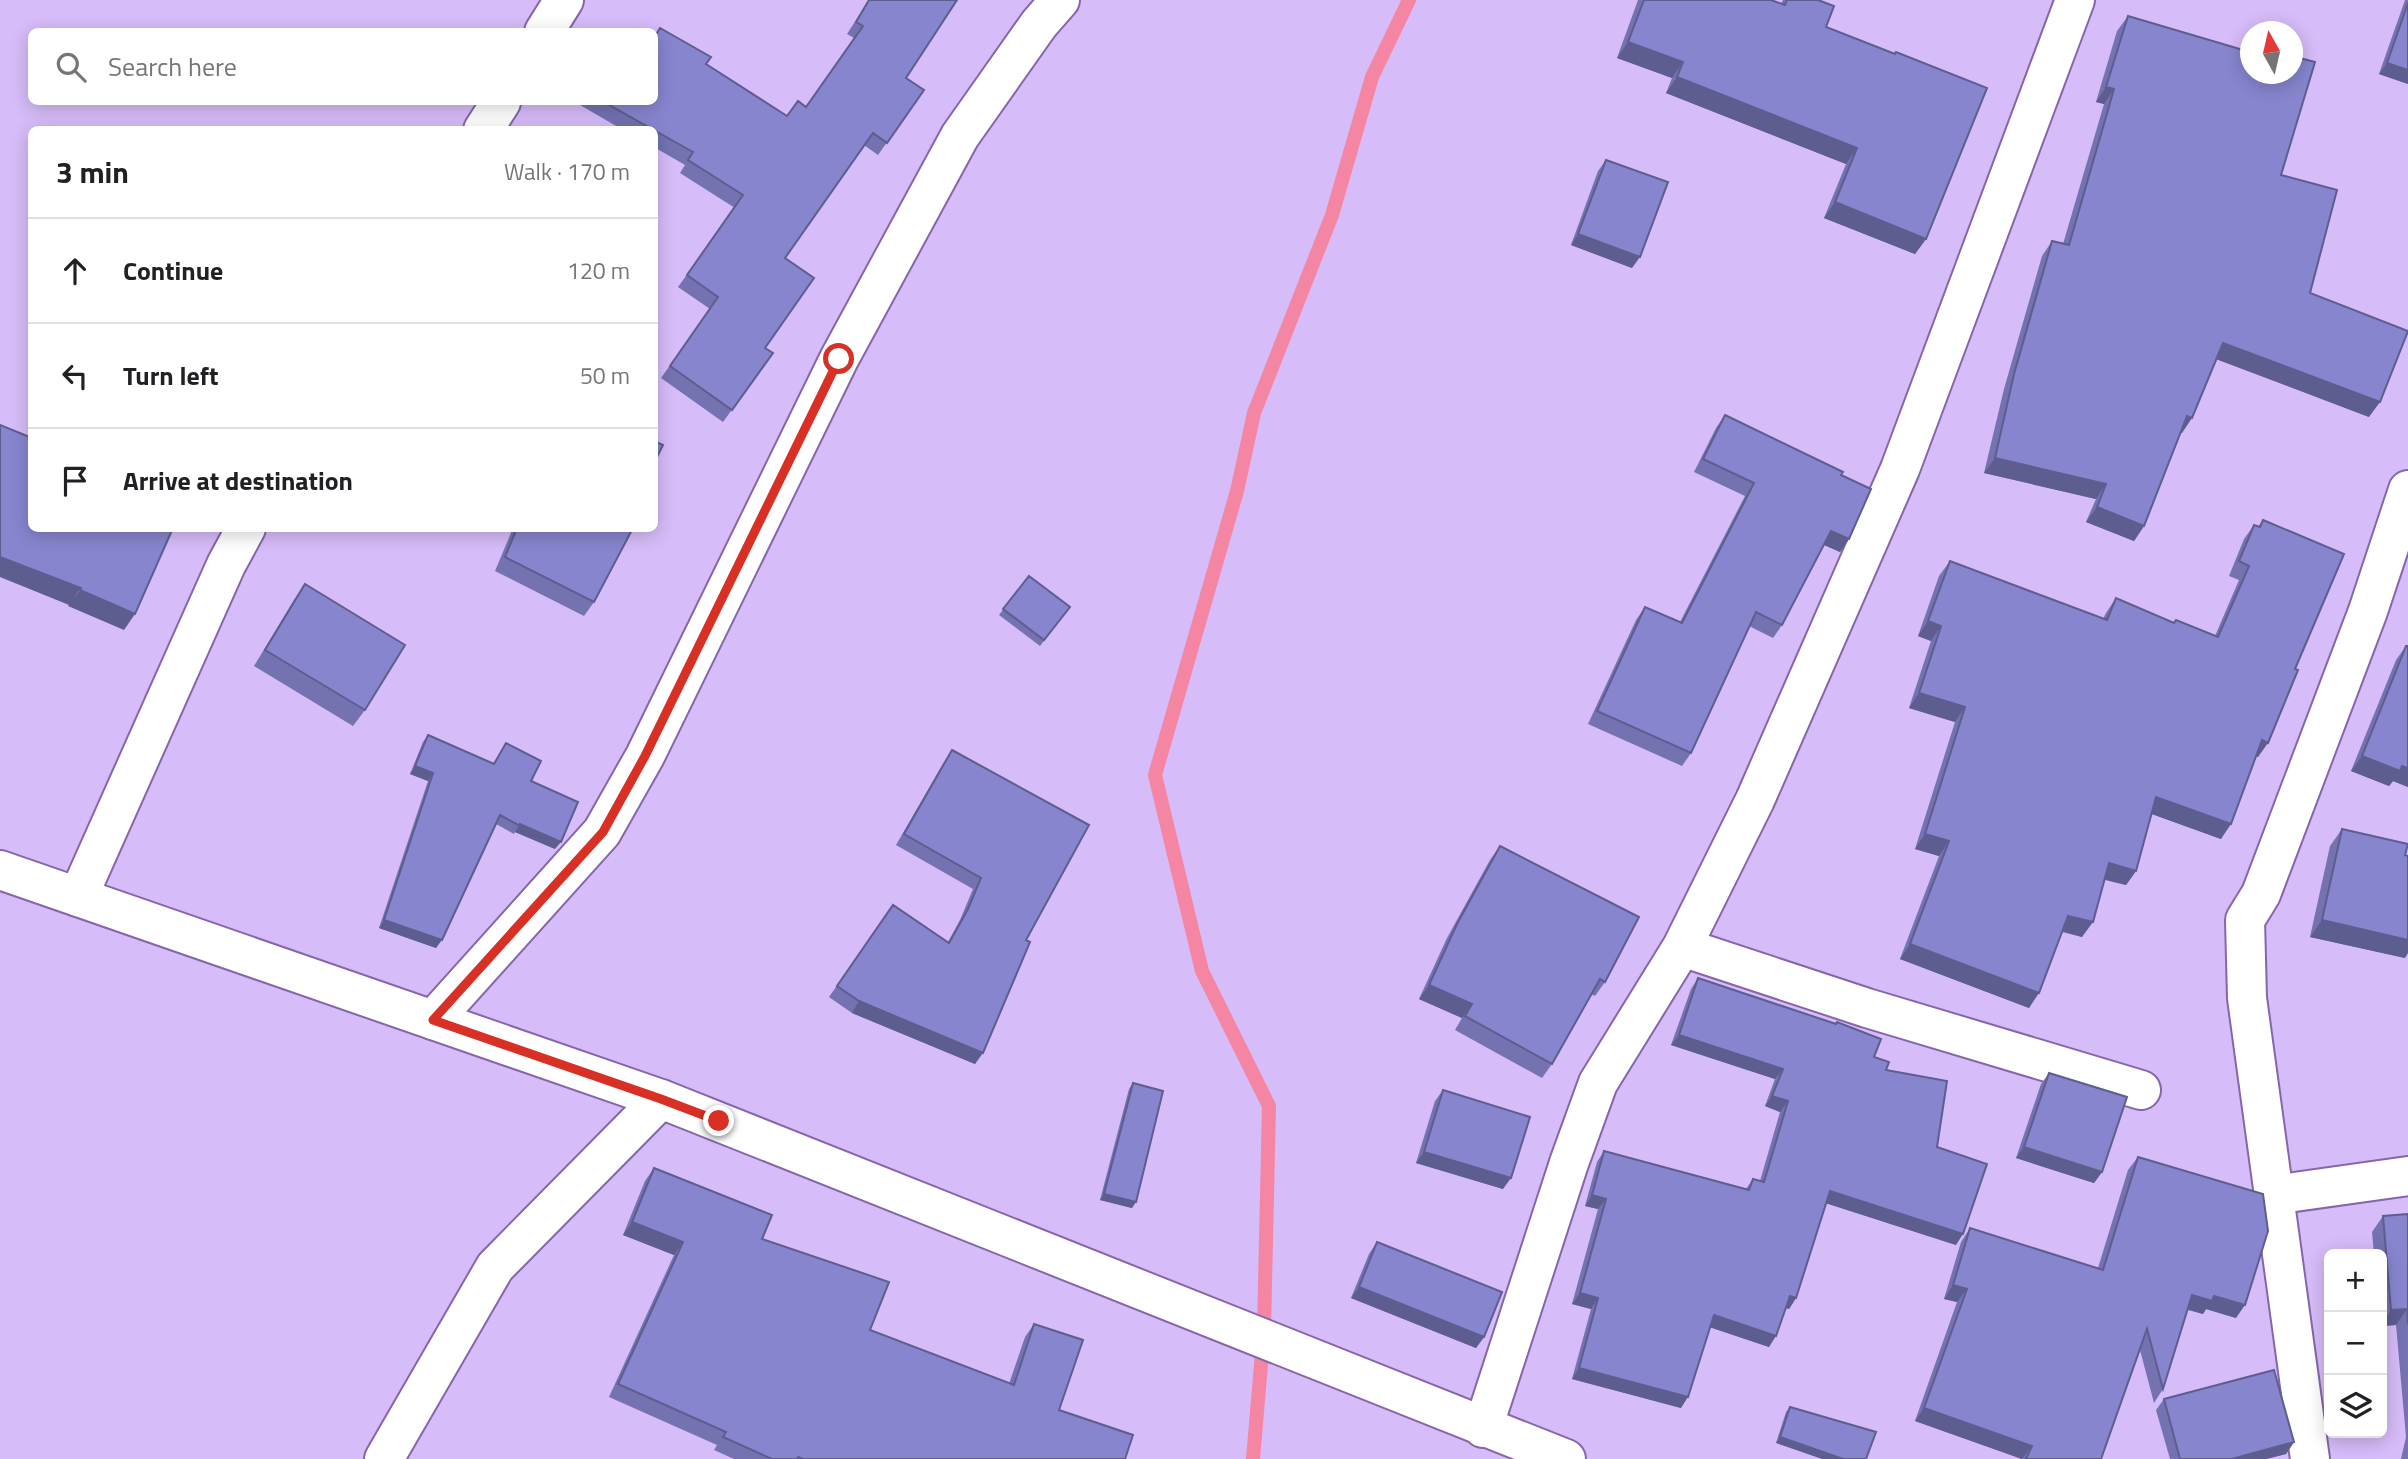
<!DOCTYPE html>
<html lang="en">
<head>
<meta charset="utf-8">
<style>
	:root { --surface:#fff; --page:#f6f6f6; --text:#202124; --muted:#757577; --line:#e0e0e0 }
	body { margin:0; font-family:"Titillium Web",sans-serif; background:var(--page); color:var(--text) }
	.controls { position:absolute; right:21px; bottom:21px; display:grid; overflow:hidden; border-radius:10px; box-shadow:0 4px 18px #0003 }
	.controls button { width:63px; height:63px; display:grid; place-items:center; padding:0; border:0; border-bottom:2px solid var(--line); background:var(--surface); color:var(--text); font:35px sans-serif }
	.compass { position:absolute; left:2240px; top:21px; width:63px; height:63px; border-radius:50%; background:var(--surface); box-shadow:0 4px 18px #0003; rotate:352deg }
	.stop { position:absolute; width:21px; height:21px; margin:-16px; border:5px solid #d93025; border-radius:50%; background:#fff }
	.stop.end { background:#d93025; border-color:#fff; box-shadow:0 2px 7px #0008 }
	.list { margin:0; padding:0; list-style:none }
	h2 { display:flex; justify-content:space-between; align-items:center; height:91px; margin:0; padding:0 28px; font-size:30px }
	h2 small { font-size:23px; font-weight:400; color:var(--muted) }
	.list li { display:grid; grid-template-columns:46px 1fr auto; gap:21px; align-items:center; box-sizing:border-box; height:105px; padding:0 28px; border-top:2px solid var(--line) }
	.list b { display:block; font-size:26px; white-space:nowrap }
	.list em { font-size:23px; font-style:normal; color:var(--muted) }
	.icon { flex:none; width:38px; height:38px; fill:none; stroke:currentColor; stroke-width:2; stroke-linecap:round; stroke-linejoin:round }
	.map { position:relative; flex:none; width:2408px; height:1459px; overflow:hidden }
	.search { position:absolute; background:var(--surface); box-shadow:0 4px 18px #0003; left:28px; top:28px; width:630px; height:77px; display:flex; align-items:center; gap:18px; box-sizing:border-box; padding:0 24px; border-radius:10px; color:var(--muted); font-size:26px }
	.panel { position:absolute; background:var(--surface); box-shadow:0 4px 18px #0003; left:28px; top:126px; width:630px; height:406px; border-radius:10px }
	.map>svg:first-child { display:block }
</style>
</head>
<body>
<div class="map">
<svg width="2408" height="1459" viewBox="0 0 2408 1459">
	<rect width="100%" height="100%" fill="#d6bcf8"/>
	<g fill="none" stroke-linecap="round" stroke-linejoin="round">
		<path stroke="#f486a3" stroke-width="14" d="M1253 1459 1264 1329 1269 1106 1202 971 1155 775 1237 491 1254 413 1332 215 1372 77 1409 0"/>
		<defs>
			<path id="minor" d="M544 32 564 0
				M483 130 501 102
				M78 897 226 565 246 528
				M1682 947 1867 1008 2141 1090
				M433 1020 602 832 645 756 839 359 960 136 1039 24 1060 0
				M2273 1195 2408 1176
				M1483 1428 1569 1163 1598 1083 1682 947 1755 800 1900 469 2075 0
				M384 1459 495 1267 661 1099
				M2310 1459 2247 998 2245 920 2261 894 2368 611 2408 490"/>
			<path id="secondary" d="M0 870 661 1099 1566 1459"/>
		</defs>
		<use href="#minor" stroke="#8566aa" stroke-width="42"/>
		<use href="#secondary" stroke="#8566aa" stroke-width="42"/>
		<use href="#minor" stroke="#fff" stroke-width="38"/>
		<use href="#secondary" stroke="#fff" stroke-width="38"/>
	</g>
	<path fill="#7472b1" d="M869 0H957L906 78 924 90 878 155 864 145 785 258 765 348 773 353 723 422 661 378 710 309 678 287 735 208 680 173 685 165 654 147V130H623L580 105 582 102H654V36L660 28 706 64 787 116 806 107 854 38 847 34Z
		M1638 0H1771L1781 4 1783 0H1818L1826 27 1926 239 1915 254 1824 218 1846 164 1666 93 1672 78 1617 58Z
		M2405 0H2408V84L2379 74Z
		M2128 16 2281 175 2310 293 2369 417 2217 359 2182 433H2181L2144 526 2134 541 2086 522 2096 499 1984 473 2004 389 2042 256 2052 241 2063 244 2104 104 2096 102 2117 31Z
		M1606 160 1632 268 1571 245 1598 171Z
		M1725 415 1841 475 1849 539 1840 552 1824 545 1782 625 1773 638 1749 626 1691 753 1682 766 1588 724 1636 620 1645 607 1680 622 1745 496 1694 472 1716 428Z
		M2263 520 2295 669 2258 757H2256L2221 839 2152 814 2136 871 2126 885 2105 880 2082 937 2062 932 2029 1008 1900 959 1939 856 1915 849 1955 722 1909 708 1931 641 1918 636 1939 576 1950 561 2103 619 2106 613 2116 598 2174 623 2176 620 2215 636 2239 580 2229 576 2244 539 2254 525 2258 527Z
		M513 528H633L594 602 584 616 495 571Z
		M1029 576 1070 607 1040 646 999 615Z
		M305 584 365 710 353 726 254 666 294 600Z
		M2406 646H2408V787L2393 781 2389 786 2351 771 2396 660Z
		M428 735 493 764 506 743 531 781 555 849 515 832 514 834 496 824 436 948 379 928 428 781 410 774 423 742Z
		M952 750 1026 940 975 1064 852 1013 829 997 893 905 948 942 960 920 973 889 896 845 944 762Z
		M2342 829 2405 855V958L2310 937 2330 846Z
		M1500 846 1605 982 1595 996 1591 994 1552 1064 1542 1078 1455 1030 1462 1018 1419 999 1447 938 1490 860Z
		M1698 978 1835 1024 1837 1022 1874 1057 1886 1070 1937 1147 1956 1245 1826 1203 1796 1298 1789 1309 1786 1308 1769 1347 1710 1327 1681 1408 1572 1379 1591 1309 1572 1304 1598 1209 1585 1206 1597 1162 1604 1151 1746 1189 1753 1179 1760 1181 1780 1112 1765 1106 1775 1079 1671 1045 1691 989Z
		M2049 1073 2102 1172 2094 1183 2016 1158 2041 1084Z
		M1133 1083 1132 1208 1100 1200 1129 1089Z
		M1443 1090 1503 1189 1416 1163 1435 1101Z
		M2138 1157 2236 1318 2206 1309 2203 1314 2188 1310 2163 1389 2154 1403 2140 1350 2101 1459H2022L1915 1421 1957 1302 1944 1299 1961 1242 1970 1228 2098 1268 2128 1170Z
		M654 1168 762 1239 870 1330 1009 1384 1025 1337 1034 1324 1059 1410 1125 1459H734L714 1450 717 1445 609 1397 674 1255 623 1235 645 1181Z
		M2408 1214V1459H2401L2406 1437 2396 1325 2382 1326V1254H2374L2372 1232 2383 1216Z
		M1377 1242 1484 1337 1476 1348 1351 1298 1369 1254Z
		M2164 1399 2294 1442 2286 1454 2266 1459H2170L2156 1410Z
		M1790 1407 1876 1432 1776 1443 1786 1412Z"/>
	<path fill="#5e5d90" d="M1628 42 1683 62 1672 78 1617 58Z
		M2387 63 2408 70V84L2379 74Z
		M1677 77 1857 148 1846 164 1666 93Z
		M2106 87 2114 89 2104 104 2096 102Z
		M1835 202 1926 239 1915 254 1824 218Z
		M1578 234 1640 257 1632 268 1571 245Z
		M2223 343 2380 402 2369 417 2213 358Z
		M2187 416 2192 418 2182 433 2177 431Z
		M1995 458 2106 484 2096 499 1984 473Z
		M2097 507 2144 526 2134 541 2086 522Z
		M1831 531 1849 539 1840 552 1822 544Z
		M0 557 81 588 69 605 0 577Z
		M80 590 135 614 124 630 68 606Z
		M1928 621 1941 626 1931 641 1918 636Z
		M1919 693 1965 707 1955 722 1909 708Z
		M2262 740 2268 743 2258 757 2252 755Z
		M2362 756 2408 768V787L2393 781 2389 786 2351 771Z
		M415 766 433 773 428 781 410 774Z
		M2156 797 2231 824 2221 839 2146 812Z
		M520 824 561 842 555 849 515 832Z
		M1925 834 1949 841 1939 856 1915 849Z
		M2109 863 2136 871 2126 885 2099 878Z
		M2068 916 2093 922 2082 937 2058 930Z
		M384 920 442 940 436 948 379 928Z
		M2322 920 2408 940V953L2405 958 2310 937Z
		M1910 944 2039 993 2029 1008 1900 959Z
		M1429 985 1472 1004 1462 1018 1419 999Z
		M859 1001 983 1053 975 1064 852 1013Z
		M1679 1035 1783 1069 1775 1079 1671 1045Z
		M1772 1096 1788 1101 1780 1112 1765 1106Z
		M2024 1147 2102 1172 2094 1183 2016 1158Z
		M1424 1152 1511 1178 1503 1189 1416 1163Z
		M1830 1191 1963 1234 1956 1245 1822 1202Z
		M1104 1194 1136 1202 1132 1208 1100 1200Z
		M1592 1195 1606 1199 1598 1209 1585 1206Z
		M632 1222 683 1242 674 1255 623 1235Z
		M1953 1285 1967 1289 1957 1302 1944 1299Z
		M1359 1287 1484 1337 1476 1348 1351 1298Z
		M1580 1293 1598 1298 1591 1309 1572 1304Z
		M2192 1295 2214 1296 2245 1305 2236 1318 2206 1309 2203 1314 2183 1308Z
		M1790 1296 1796 1298 1789 1309 1782 1306Z
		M2407 1309 2396 1325 2382 1326V1324L2391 1310Z
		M1714 1315 1776 1336 1769 1347 1706 1326Z
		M1579 1368 1688 1397 1681 1408 1572 1379Z
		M1924 1408 2032 1446 2022 1459 1915 1421Z
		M1780 1437 1843 1459H1822L1776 1443Z
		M2294 1442 2286 1454 2266 1459H2232Z"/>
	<path fill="#8785ce" stroke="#5e5d90" stroke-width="2" d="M869 0H957L906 78 924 90 887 143 873 133 785 258 814 278 765 348 773 353 732 410 670 366 718 297 687 275 743 195 688 160 693 152 604 102H654V38L660 28 711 57 706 64 787 116 798 101 806 107 863 26 856 22Z
		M1644 0H1771L1785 5 1787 0H1818L1834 6 1826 27 1895 54 1896 52 1987 88 1926 239 1835 202 1857 148 1677 77 1683 62 1628 42Z
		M2408 3V70L2387 63Z
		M2128 16 2250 52V74H2292V56L2315 62 2281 175 2337 190 2310 293 2408 331 2380 402 2223 343 2192 418 2187 416 2144 526 2097 507 2106 484 1995 458 2014 374 2052 241 2069 245 2114 89 2106 87Z
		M1606 160 1668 182 1640 257 1578 234Z
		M1725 415 1843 472 1841 475 1871 489 1849 539 1831 531 1782 625 1756 612 1691 753 1597 711 1645 607 1682 623 1754 483 1703 459Z
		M0 425 32 438V528H173L135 614 80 590 81 588 0 557Z
		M654 441 663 445 654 463Z
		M2263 520 2344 554 2295 669 2298 670 2268 743 2262 740 2231 824 2156 797 2136 871 2109 863 2093 922 2068 916 2039 993 1910 944 1949 841 1925 834 1965 707 1919 693 1941 626 1928 621 1950 561 2107 620 2116 598 2174 623 2176 620 2218 637 2249 566 2239 561 2254 525 2260 527Z
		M517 528H633L594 602 505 557Z
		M1029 576 1070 607 1044 640 1003 609Z
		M305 584 405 645 365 710 265 650Z
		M2406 646H2408V768L2402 766 2400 771 2362 756Z
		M428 735 494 764 506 743 541 761 531 781 578 802 561 842 520 824V826L500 815 442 940 384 920 433 773 415 766Z
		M952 750 1089 825 1026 940 1030 942 983 1053 859 1001 837 986 893 905 949 943 968 909 981 878 904 834Z
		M2342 829 2408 844 2405 855 2408 856V940L2322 920Z
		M1500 846 1639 917 1605 982 1600 979 1552 1064 1465 1016 1472 1004 1429 985 1457 924Z
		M1698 978 1836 1024 1837 1022 1881 1039 1874 1057 1889 1062 1886 1070 1947 1081 1937 1147 1987 1164 1963 1234 1830 1191 1796 1298 1790 1296 1776 1336 1714 1315 1688 1397 1579 1368 1598 1298 1580 1293 1606 1199 1592 1195 1604 1151 1749 1190 1753 1179 1764 1182 1788 1101 1772 1096 1783 1069 1679 1035Z
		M2049 1073 2127 1097 2102 1172 2024 1147Z
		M1133 1083 1163 1091 1136 1202 1104 1194Z
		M1443 1090 1530 1117 1511 1178 1424 1152Z
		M2138 1157 2263 1194 2268 1231 2245 1305 2214 1296 2212 1301 2192 1295 2163 1389 2147 1329 2101 1459H2026L2032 1446 1924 1408 1967 1289 1953 1285 1970 1228 2103 1270Z
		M654 1168 772 1215 762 1239 889 1282 870 1330 1014 1385 1034 1324 1083 1340 1059 1410 1133 1435 1125 1459H803L798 1457 797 1459H772L723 1437 726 1432 618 1384 683 1242 632 1222Z
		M2408 1214V1324L2407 1309 2391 1310 2383 1216Z
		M1377 1242 1502 1292 1484 1337 1359 1287Z
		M2274 1370 2294 1442 2232 1459H2180L2164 1399Z
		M1790 1407 1876 1432 1866 1459H1843L1780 1437Z"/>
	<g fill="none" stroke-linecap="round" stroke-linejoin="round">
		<path stroke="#d93025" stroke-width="9" d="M719 1121 661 1099 433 1020 603 832 645 756 839 359"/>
	</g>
</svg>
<div class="controls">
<button>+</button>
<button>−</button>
<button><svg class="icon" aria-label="layers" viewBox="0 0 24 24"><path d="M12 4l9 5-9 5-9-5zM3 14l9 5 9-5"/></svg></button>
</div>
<svg class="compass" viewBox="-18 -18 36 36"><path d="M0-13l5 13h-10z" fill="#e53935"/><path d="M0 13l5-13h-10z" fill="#757577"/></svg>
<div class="stop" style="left:839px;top:359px"></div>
<div class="stop end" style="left:719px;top:1121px"></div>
<div class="search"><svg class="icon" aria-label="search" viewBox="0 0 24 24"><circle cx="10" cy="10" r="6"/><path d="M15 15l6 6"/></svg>Search here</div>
<section class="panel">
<h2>3 min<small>Walk · 170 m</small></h2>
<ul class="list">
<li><svg class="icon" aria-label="ahead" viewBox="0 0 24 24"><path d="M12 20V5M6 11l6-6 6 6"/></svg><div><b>Continue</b></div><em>120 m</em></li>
<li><svg class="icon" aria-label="left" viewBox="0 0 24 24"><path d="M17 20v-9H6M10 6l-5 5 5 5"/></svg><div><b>Turn left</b></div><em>50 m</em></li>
<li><svg class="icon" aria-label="arrive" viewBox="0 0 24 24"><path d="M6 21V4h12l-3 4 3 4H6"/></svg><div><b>Arrive at destination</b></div></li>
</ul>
</section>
</div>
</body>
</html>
